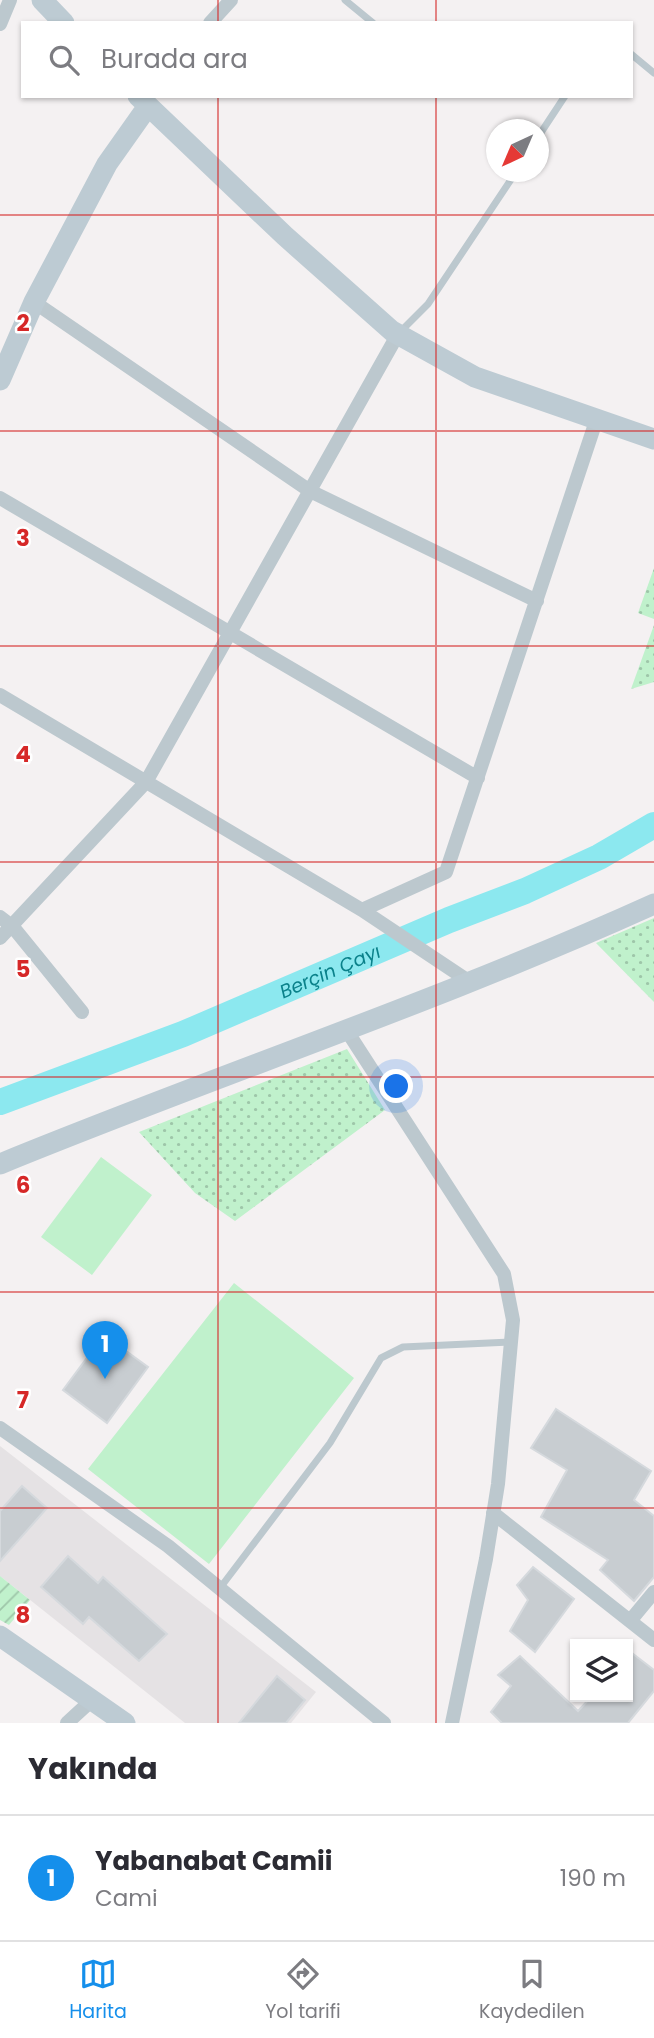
<!DOCTYPE html>
<html lang="tr">
<head>
<meta charset="utf-8">
<style>
	:root { --surface:#fff; --page:#f7f7f7; --text:#2b2b33; --muted:#7c7c81; --line:#e1e1e2; --accent:#158feb }
	body { margin:0; font-family:Poppins,sans-serif; background:var(--page); color:var(--text) }
	.controls { position:absolute; right:21px; bottom:21px; display:grid; overflow:hidden; border-radius:0px; box-shadow:0 2px 5px #0004 }
	.controls button { width:63px; height:63px; display:grid; place-items:center; padding:0; border:0; border-bottom:2px solid var(--line); background:var(--surface); color:var(--text); font:35px sans-serif }
	.compass { position:absolute; left:486px; top:119px; width:63px; height:63px; border-radius:50%; background:var(--surface); box-shadow:0 2px 5px #0004; rotate:224deg }
	.you { position:absolute; left:397px; top:1087px; width:24px; height:24px; margin:-18px; border:5px solid #fff; border-radius:50%; background:#1a73e8; box-shadow:0 0 0 10px #1a73e833 }
	.badge { display:grid; place-items:center; width:46px; height:46px; border-radius:50%; background:var(--accent); color:#fff; font-size:23px; font-weight:700 }
	.pin { position:absolute; translate:-50% -58px; filter:drop-shadow(0 2px 4px #0008) }
	.pin::after { content:''; position:absolute; top:37px; width:24px; height:21px; background:inherit; clip-path:polygon(0 0,100% 0,50% 100%) }
	.list { margin:0; padding:0; list-style:none }
	h2 { display:flex; justify-content:space-between; align-items:center; height:91px; margin:0; padding:0 28px; font-size:30px }
	h2 small { font-size:23px; font-weight:400; color:var(--muted) }
	.list li { display:grid; grid-template-columns:46px 1fr auto; gap:21px; align-items:center; box-sizing:border-box; height:126px; padding:0 28px; border-top:2px solid var(--line) }
	.list b { display:block; font-size:26px; white-space:nowrap }
	.list p { margin:0; font-size:23px; white-space:nowrap; color:var(--muted) }
	.list em { font-size:23px; font-style:normal; color:var(--muted) }
	.icon { flex:none; width:38px; height:38px; fill:none; stroke:currentColor; stroke-width:2; stroke-linecap:round; stroke-linejoin:round }
	.map { position:relative; flex:none; width:654px; height:1723px; overflow:hidden }
	.search { position:absolute; background:var(--surface); box-shadow:0 2px 5px #0004; left:21px; right:21px; top:21px; height:77px; display:flex; align-items:center; gap:18px; box-sizing:border-box; padding:0 24px; border-radius:0px; color:var(--muted); font-size:26px }
	.sheet { height:217px; background:var(--surface) }
	nav { display:flex; justify-content:space-around; align-items:center; box-sizing:border-box; height:98px; border-top:2px solid var(--line); background:var(--surface); font-size:19px; color:var(--muted) }
	nav a { display:grid; justify-items:center; gap:4px }
	nav .on { color:var(--accent) }
	.map>svg:first-child { display:block }
</style>
</head>
<body>
<div class="map">
<svg width="654" height="1723" viewBox="0 0 654 1723">
	<defs>
		<pattern id="grass-dots" width="8" height="8" patternUnits="userSpaceOnUse" patternTransform="scale(1.75)"><rect width="8" height="8" fill="#c0f1cc"/><path d="M2 2h.1M6 6h.1" fill="none" stroke="#9ec6a9" stroke-width="1.8" stroke-linecap="round"/></pattern>
		<pattern id="garden-furrows" width="10" height="10" patternUnits="userSpaceOnUse" patternTransform="scale(1.75)"><rect width="10" height="10" fill="#c0f1cc"/><path d="M-1 1l2-2M0 10L10 0M9 11l2-2" fill="none" stroke="#9ec6a9"/></pattern>
	</defs>
	<rect width="100%" height="100%" fill="#f4f1f2"/>
	<path fill="#e5e2e4" d="M0 1446 316 1692 291 1723H185L0 1576Z"/>
	<path fill="url(#grass-dots)" d="M654 568V619L638 613Z
		M654 625V682L631 689Z
		M654 918V1002L596 943Z
		M347 1049 385 1110 235 1221 195 1193 139 1132Z"/>
	<path fill="url(#garden-furrows)" d="M0 1576 30 1600 9 1625 0 1620Z"/>
	<path fill="#c0f1cc" d="M101 1157 152 1195 92 1275 41 1237Z
		M234 1283 354 1378 209 1564 88 1469Z"/>
	<g fill="none" stroke-linecap="round" stroke-linejoin="round">
		<path stroke="#8ce8ef" stroke-width="26" id="s1" d="M0 1102 183 1034 449 920 525 891 599 857 654 825"/>
	</g>
	<path fill="#c8cdd1" stroke="#d5d9dd" stroke-width="2" d="M104 1335 148 1367 107 1423 63 1390Z
		M556 1409 651 1471 634 1500 654 1516V1577L634 1601 600 1570 608 1560 541 1517 567 1470 531 1448Z
		M22 1486 47 1508 0 1561V1511Z
		M68 1556 98 1583 103 1577 167 1634 139 1661 89 1617 83 1624 41 1587Z
		M533 1567 574 1599 535 1652 510 1631 528 1600 517 1585Z
		M628 1650 654 1670V1691L628 1723H502L491 1712 511 1686 498 1675 520 1656 578 1711 591 1697H628Z
		M277 1676 305 1700 286 1723H239Z"/>
	<g fill="none" stroke-linecap="round" stroke-linejoin="round">
		<path stroke="#bcc8ce" stroke-width="7" d="M345 0 373 23
			M631 54 654 73
			M538 137 565 96
			M400 332 428 304 516 172
			M220 1588 330 1443 381 1358 403 1347 511 1342"/>
		<path stroke="#bcc8ce" stroke-width="14" d="M210 23 231 0
			M0 24 10 0
			M34 302 310 491 537 601
			M0 498 478 778
			M0 695 362 910 470 982
			M362 910 446 872 597 418
			M0 917 13 927 82 1012
			M0 938 146 782 398 334
			M347 1031 504 1274 513 1320 498 1484 486 1559 452 1723
			M0 1428 168 1546 384 1723
			M493 1513 654 1640
			M630 1621 654 1592
			M67 1723 92 1700"/>
		<path stroke="#bdcbd3" stroke-width="21" d="M42 0 64 23
			M138 96 285 236 392 331 475 377 654 439
			M0 380 34 302 107 164 148 106
			M0 1164C217 1075 440 1001 654 904
			M0 1636 125 1723"/>
	</g>
	<path fill="none" stroke="#d62828" stroke-width="2" stroke-opacity="0.55" d="M218 0V23M436 0V23M218 96V1723M436 96V1723M0 215H654M0 431H654M0 646H654M0 862H654M0 1077H654M0 1292H654M0 1508H654"/>
	<g text-anchor="middle" stroke-width="5" stroke-linejoin="round" paint-order="stroke">
		<g font-size="19" font-style="italic" fill="#0a818a" stroke="#fff">
			<text dy="7" stroke="none"><textPath href="#s1" startOffset="355">Berçin Çayı</textPath></text>
		</g>
	</g>
	<g font-size="23" text-anchor="middle" font-weight="bold" fill="#d62828" stroke="#fff" stroke-width="5" stroke-linejoin="round" paint-order="stroke">
		<text x="23" y="331">2</text>
		<text x="23" y="546">3</text>
		<text x="23" y="762">4</text>
		<text x="23" y="977">5</text>
		<text x="23" y="1193">6</text>
		<text x="23" y="1408">7</text>
		<text x="23" y="1623">8</text>
	</g>
</svg>
<div class="controls">
<button><svg class="icon" aria-label="layers" viewBox="0 0 24 24"><path d="M12 4l9 5-9 5-9-5zM3 14l9 5 9-5"/></svg></button>
</div>
<svg class="compass" viewBox="-18 -18 36 36"><path d="M0-13l5 13h-10z" fill="#e53935"/><path d="M0 13l5-13h-10z" fill="#7c7c81"/></svg>
<div class="you"></div>
<div class="pin badge" style="left:105px;top:1379px">1</div>
<div class="search"><svg class="icon" aria-label="search" viewBox="0 0 24 24"><circle cx="10" cy="10" r="6"/><path d="M15 15l6 6"/></svg>Burada ara</div>
</div>
<section class="sheet">
<h2>Yakında<small></small></h2>
<ul class="list">
<li><span class="badge">1</span><div><b>Yabanabat Camii</b><p>Cami</p></div><em>190 m</em></li>
</ul>
</section>
<nav>
<a class="on"><svg class="icon" aria-label="map" viewBox="0 0 24 24"><path d="M3 6l6-2 6 2 6-2v14l-6 2-6-2-6 2zM9 4v14M15 6v14"/></svg>Harita</a>
<a><svg class="icon" aria-label="directions" viewBox="0 0 24 24"><path d="M12 3l9 9-9 9-9-9zM9 14v-3h6M13 9l2 2-2 2"/></svg>Yol tarifi</a>
<a><svg class="icon" aria-label="saved" viewBox="0 0 24 24"><path d="M7 4h10v16l-5-4-5 4z"/></svg>Kaydedilen</a>
</nav>
</body>
</html>
